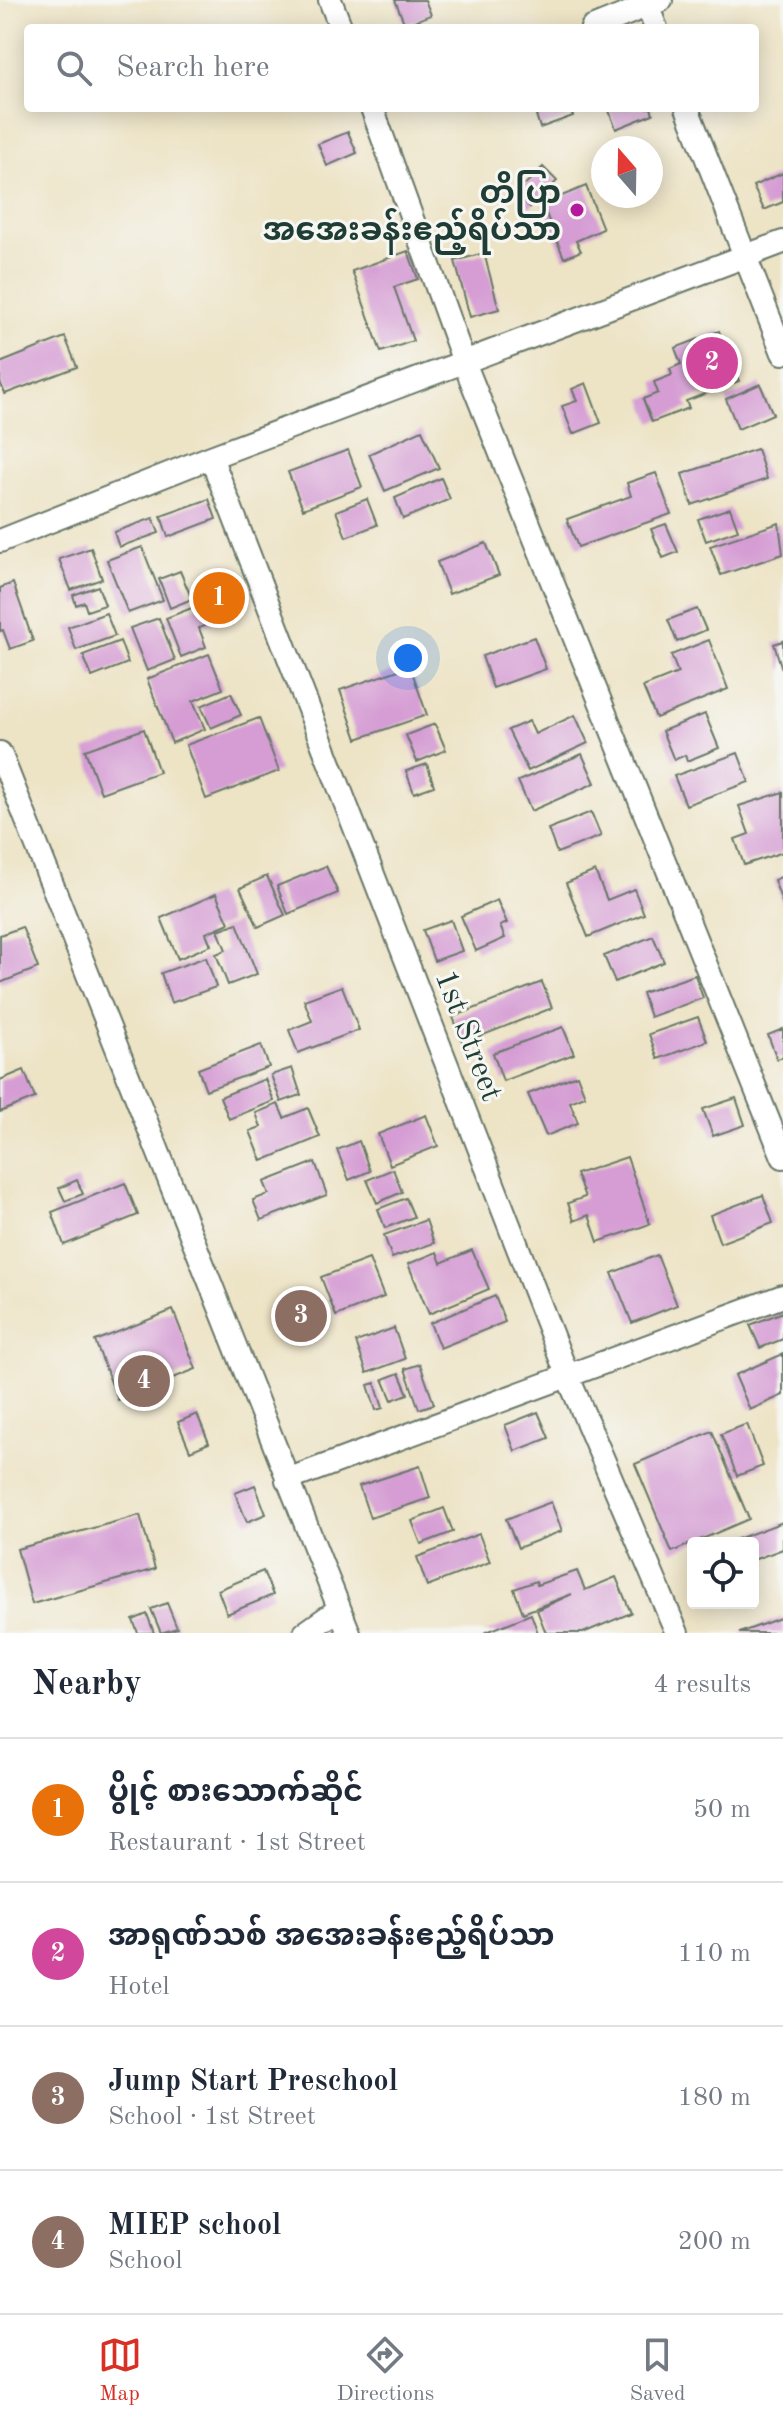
<!DOCTYPE html>
<html lang="en">
<head>
<meta charset="utf-8">
<style>
	:root { --surface:#fff; --page:#f6f6f7; --text:#1f2937; --muted:#747a83; --line:#e0e1e3; --accent:#d93025 }
	body { margin:0; font-family:"Old Standard TT","Noto Sans Myanmar",serif; background:var(--page); color:var(--text) }
	.controls { position:absolute; right:24px; bottom:24px; display:grid; overflow:hidden; border-radius:8px; box-shadow:0 4px 20px #0003 }
	.controls button { width:72px; height:72px; display:grid; place-items:center; padding:0; border:0; border-bottom:2px solid var(--line); background:var(--surface); color:var(--text); font:40px sans-serif }
	.compass { position:absolute; left:591px; top:136px; width:72px; height:72px; border-radius:50%; background:var(--surface); box-shadow:0 4px 20px #0003; rotate:340deg }
	.you { position:absolute; left:408px; top:658px; width:28px; height:28px; margin:-20px; border:6px solid #fff; border-radius:50%; background:#1a73e8; box-shadow:0 0 0 12px #1a73e833 }
	.badge { display:grid; place-items:center; width:52px; height:52px; border-radius:50%; background:var(--accent); color:#fff; font-size:26px; font-weight:700 }
	.pin { position:absolute; translate:-50% -50%; border:4px solid #fff; box-shadow:0 2px 8px #0006 }
	.list { margin:0; padding:0; list-style:none }
	h2 { display:flex; justify-content:space-between; align-items:center; height:104px; margin:0; padding:0 32px; font-size:34px }
	h2 small { font-size:26px; font-weight:400; color:var(--muted) }
	.list li { display:grid; grid-template-columns:52px 1fr auto; gap:24px; align-items:center; box-sizing:border-box; height:144px; padding:0 32px; border-top:2px solid var(--line) }
	.list b { display:block; font-size:30px; white-space:nowrap }
	.list p { margin:0; font-size:26px; white-space:nowrap; color:var(--muted) }
	.list em { font-size:26px; font-style:normal; color:var(--muted) }
	.icon { flex:none; width:44px; height:44px; fill:none; stroke:currentColor; stroke-width:2; stroke-linecap:round; stroke-linejoin:round }
	.map { position:relative; flex:none; width:783px; height:1633px; overflow:hidden }
	.search { position:absolute; background:var(--surface); box-shadow:0 4px 20px #0003; left:24px; right:24px; top:24px; height:88px; display:flex; align-items:center; gap:20px; box-sizing:border-box; padding:0 28px; border-radius:8px; color:var(--muted); font-size:30px }
	.sheet { height:680px; background:var(--surface) }
	nav { display:flex; justify-content:space-around; align-items:center; box-sizing:border-box; height:112px; border-top:2px solid var(--line); background:var(--surface); font-size:22px; color:var(--muted) }
	nav a { display:grid; justify-items:center; gap:4px }
	nav .on { color:var(--accent) }
	.map>svg:first-child { display:block }
</style>
</head>
<body>
<div class="map">
<svg width="783" height="1633" viewBox="0 0 783 1633">
	<rect width="100%" height="100%" fill="#f6f6f2"/>
	<filter id="ink" filterUnits="userSpaceOnUse"><feTurbulence type="fractalNoise" baseFrequency=".0125" numOctaves="2"/><feDisplacementMap in="SourceGraphic" scale="16" xChannelSelector="R" yChannelSelector="G"/><feConvolveMatrix kernelMatrix="1 2 1 2 8 2 1 2 1" color-interpolation-filters="sRGB"/></filter>
	<filter id="wash" filterUnits="userSpaceOnUse"><feTurbulence type="fractalNoise" baseFrequency=".006" numOctaves="4" result="noise"/><feDisplacementMap in="SourceGraphic" scale="32" xChannelSelector="R" yChannelSelector="G"/><feGaussianBlur stdDeviation="1.8" result="paint"/><feColorMatrix in="noise" values="0 0 0 0 0 0 0 0 0 0 0 0 0 0 0 0 0 1.4 0 .05"/><feComposite in="paint" operator="in"/></filter>
	<g filter="url(#wash)">
		<rect width="100%" height="100%" fill="#ede3c5"/>
		<g id="blocks">
			<path fill="#d59dd4" d="M395 0H425L431 15 405 25Z
				M534 108H570L573 116 540 128Z
				M608 108H651L653 114 616 129Z
				M348 132 357 153 327 166 318 144Z
				M543 167 557 181 530 207 516 193Z
				M783 173V202L764 210 753 186Z
				M586 186 603 229 576 241 581 251 564 258 542 204Z
				M408 251 418 279 394 287 413 341 381 352 352 271Z
				M484 253 499 309 470 317 455 261Z
				M719 331 739 381 686 401 689 408 652 422 643 399 658 393 654 382 672 375 670 369 681 364 675 348Z
				M65 337 77 367 5 394 0 382V363Z
				M586 383 601 423 573 434 562 406 577 401 572 389Z
				M760 384 773 414 738 429 726 399Z
				M422 430 439 468 385 491 369 454Z
				M757 449 767 479 692 505 682 474Z
				M348 450 362 487 303 509 288 472Z
				M656 473 671 514 578 547 567 519 631 496 627 483Z
				M441 478 450 499 403 519 395 498Z
				M209 499 216 519 168 537 161 516Z
				M367 499 377 525 346 537 336 511Z
				M730 508 738 530 706 541 698 519Z
				M153 518 159 533 119 547 114 532Z
				M779 523 783 554 721 575 710 546Z
				M666 524 678 552 663 558 651 529Z
				M486 543 499 575 449 594 437 562Z
				M142 547 163 600 128 613 107 560Z
				M91 548 102 579 71 590 59 559Z
				M180 571 192 599 170 608 159 579Z
				M13 583 33 641 10 649 3 630 0 631V588Z
				M98 586 105 605 87 611 84 602 76 605 73 595Z
				M225 595 233 615 199 628 206 647 181 657 166 618Z
				M697 609 706 630 677 642 668 620Z
				M106 613 115 636 76 650 68 627Z
				M159 618 175 660 147 671 130 628Z
				M534 637 546 669 493 688 482 656Z
				M709 640 728 689 656 718 643 687 678 673 671 655Z
				M120 641 128 663 92 677 83 655Z
				M783 641V669H782L774 644Z
				M209 654 223 689 193 701 205 729 172 743 147 679Z
				M410 666 427 715 357 739 340 690Z
				M231 693 241 715 211 728 201 706Z
				M705 714 719 748 687 761 685 755 674 760 662 731Z
				M575 715 588 743 528 771 508 730 529 721 535 734Z
				M259 718 279 771 206 799 186 745Z
				M435 724 446 750 417 762 406 735Z
				M144 729 159 772 101 793 85 750Z
				M738 753 749 782 686 805 674 776Z
				M582 754 595 783 531 811 518 781Z
				M427 764 434 786 414 793 406 771Z
				M783 792V852L744 865 735 839 749 834 739 806Z
				M591 812 601 836 557 853 548 829Z
				M326 866 338 893 288 914 277 886Z
				M595 871 607 900 634 889 644 914 588 937 566 883Z
				M267 876 285 915 258 927 240 888Z
				M783 876V905L774 880Z
				M216 894 229 923 206 933 211 945 178 959 161 918Z
				M497 900 507 923 500 926 505 938 476 951 461 916Z
				M451 920 462 951 434 961 423 930Z
				M237 923 257 974 228 985 216 954 226 950 218 930Z
				M22 927 38 968 0 983V935Z
				M653 936 664 962 615 982 604 956Z
				M206 957 216 987 171 1003 161 973Z
				M695 975 703 998 650 1017 642 993Z
				M542 982 552 1008 463 1043 453 1017Z
				M342 986 359 1030 298 1053 289 1030 312 1021 304 1000Z
				M698 1017 707 1041 658 1059 649 1034Z
				M563 1027 574 1054 503 1081 493 1053Z
				M783 1029V1057L777 1059 768 1035Z
				M261 1045 269 1067 206 1090 198 1069Z
				M292 1068 301 1095 281 1102 271 1075Z
				M24 1070 35 1098 0 1112V1080Z
				M577 1075 585 1096 570 1102 578 1123 546 1136 528 1094Z
				M265 1079 274 1101 229 1119 220 1097Z
				M736 1098 745 1125 713 1136 703 1109Z
				M278 1104 284 1118 308 1108 320 1137 262 1161 250 1131 261 1127 256 1113Z
				M426 1115 438 1146 390 1165 378 1134Z
				M359 1141 370 1171 349 1180 337 1150Z
				M627 1157 650 1224 598 1242 589 1215 574 1221 568 1203 585 1197 576 1174Z
				M315 1162 327 1195 261 1220 253 1200 269 1194 264 1182Z
				M393 1169 402 1192 377 1203 367 1180Z
				M77 1180 83 1194 65 1201 59 1188Z
				M125 1183 138 1215 64 1245 52 1212Z
				M763 1195 773 1223 720 1243 710 1215Z
				M406 1198 414 1217 385 1228 378 1209Z
				M426 1220 434 1243 392 1258 384 1235Z
				M472 1250 489 1289 429 1314 408 1264 437 1252 441 1263Z
				M657 1255 677 1305 632 1323 612 1273Z
				M369 1259 384 1297 336 1316 321 1277Z
				M495 1296 505 1322 440 1348 430 1323Z
				M173 1310 196 1369 118 1400 95 1341Z
				M783 1312V1339L760 1348 750 1325Z
				M394 1328 405 1359 367 1373 356 1342Z
				M783 1354V1395L750 1410 735 1375Z
				M420 1364 434 1404 419 1409 405 1369Z
				M399 1373 408 1394 392 1400 383 1379Z
				M375 1383 383 1408 376 1410 368 1385Z
				M538 1412 549 1438 515 1451 505 1425Z
				M197 1414 209 1443 190 1451 178 1422Z
				M747 1424 763 1466 737 1476 721 1434Z
				M712 1431 749 1519 672 1552 635 1464Z
				M420 1466 430 1498 370 1518 359 1486Z
				M255 1485 266 1514 247 1522 235 1493Z
				M551 1502 562 1531 518 1548 506 1519Z
				M444 1508 453 1532 421 1544 412 1521Z
				M140 1515 155 1569 32 1604 17 1549Z
				M783 1522V1549L753 1560V1543H727Z
				M479 1534 490 1562 427 1586 417 1557Z
				M263 1571 273 1595 227 1614 218 1590Z
				M577 1571 585 1590 616 1577 631 1613 583 1633H546L537 1610 572 1594 523 1613 514 1589 536 1581 537 1585Z
				M167 1603 177 1628 161 1633 151 1609Z
				M147 1614 154 1633H138L133 1620Z
				M531 1614 538 1633H484Z
				M783 1617V1633H739Z"/>
		</g>
	</g>
	<g filter="url(#ink)">
		<use href="#blocks" fill-opacity="0" stroke="#677767" stroke-width="2"/>
		<g fill="none" stroke-linecap="round" stroke-linejoin="round">
			<defs>
				<path id="minor" d="M330 0 341 28
					M645 0 656 28
					M592 28 661 0
					M372 108 464 362 783 1157
					M687 108 783 353
					M211 457 568 1377 677 1633
					M0 541 211 457 783 242
					M0 753 349 1633
					M287 1480 783 1296
					M305 1633 339 1609"/>
			</defs>
			<use href="#minor" stroke="#677767" stroke-width="26"/>
			<use href="#minor" stroke="#fff" stroke-width="22"/>
		</g>
	</g>
	<circle fill="#b5179e" stroke="#f6f6f2" stroke-width="3" cx="577" cy="210" r="8"/>
	<g text-anchor="middle" stroke-width="6" stroke-linejoin="round" paint-order="stroke">
		<g font-size="32" font-weight="bold" fill="#1f3d34" stroke="#f6f6f2" text-anchor="end">
			<text x="561" y="203">တိပြာ<tspan x="561" dy="37">အအေးခန်းဧည့်ရိပ်သာ</tspan></text>
		</g>
		<g font-size="32" fill="#1f3d34" stroke="#f6f6f2">
			<text transform="translate(470 1035) rotate(69)" y="11">1st Street</text>
		</g>
	</g>
</svg>
<div class="controls">
<button><svg class="icon" aria-label="locate" viewBox="0 0 24 24"><circle cx="12" cy="12" r="6"/><path d="M12 2v4M12 18v4M2 12h4M18 12h4"/></svg></button>
</div>
<svg class="compass" viewBox="-18 -18 36 36"><path d="M0-13l5 13h-10z" fill="#e53935"/><path d="M0 13l5-13h-10z" fill="#747a83"/></svg>
<div class="you"></div>
<div class="pin badge" style="left:219px;top:598px;background:#e8710a">1</div>
<div class="pin badge" style="left:712px;top:363px;background:#d1479c">2</div>
<div class="pin badge" style="left:301px;top:1316px;background:#8d6e63">3</div>
<div class="pin badge" style="left:144px;top:1381px;background:#8d6e63">4</div>
<div class="search"><svg class="icon" aria-label="search" viewBox="0 0 24 24"><circle cx="10" cy="10" r="6"/><path d="M15 15l6 6"/></svg>Search here</div>
</div>
<section class="sheet">
<h2>Nearby<small>4 results</small></h2>
<ul class="list">
<li><span class="badge" style="background:#e8710a">1</span><div><b>ပွိုင့် စားသောက်ဆိုင်</b><p>Restaurant · 1st Street</p></div><em>50 m</em></li>
<li><span class="badge" style="background:#d1479c">2</span><div><b>အာရုဏ်သစ် အအေးခန်းဧည့်ရိပ်သာ</b><p>Hotel</p></div><em>110 m</em></li>
<li><span class="badge" style="background:#8d6e63">3</span><div><b>Jump Start Preschool</b><p>School · 1st Street</p></div><em>180 m</em></li>
<li><span class="badge" style="background:#8d6e63">4</span><div><b>MIEP school</b><p>School</p></div><em>200 m</em></li>
</ul>
</section>
<nav>
<a class="on"><svg class="icon" aria-label="map" viewBox="0 0 24 24"><path d="M3 6l6-2 6 2 6-2v14l-6 2-6-2-6 2zM9 4v14M15 6v14"/></svg>Map</a>
<a><svg class="icon" aria-label="directions" viewBox="0 0 24 24"><path d="M12 3l9 9-9 9-9-9zM9 14v-3h6M13 9l2 2-2 2"/></svg>Directions</a>
<a><svg class="icon" aria-label="saved" viewBox="0 0 24 24"><path d="M7 4h10v16l-5-4-5 4z"/></svg>Saved</a>
</nav>
</body>
</html>
